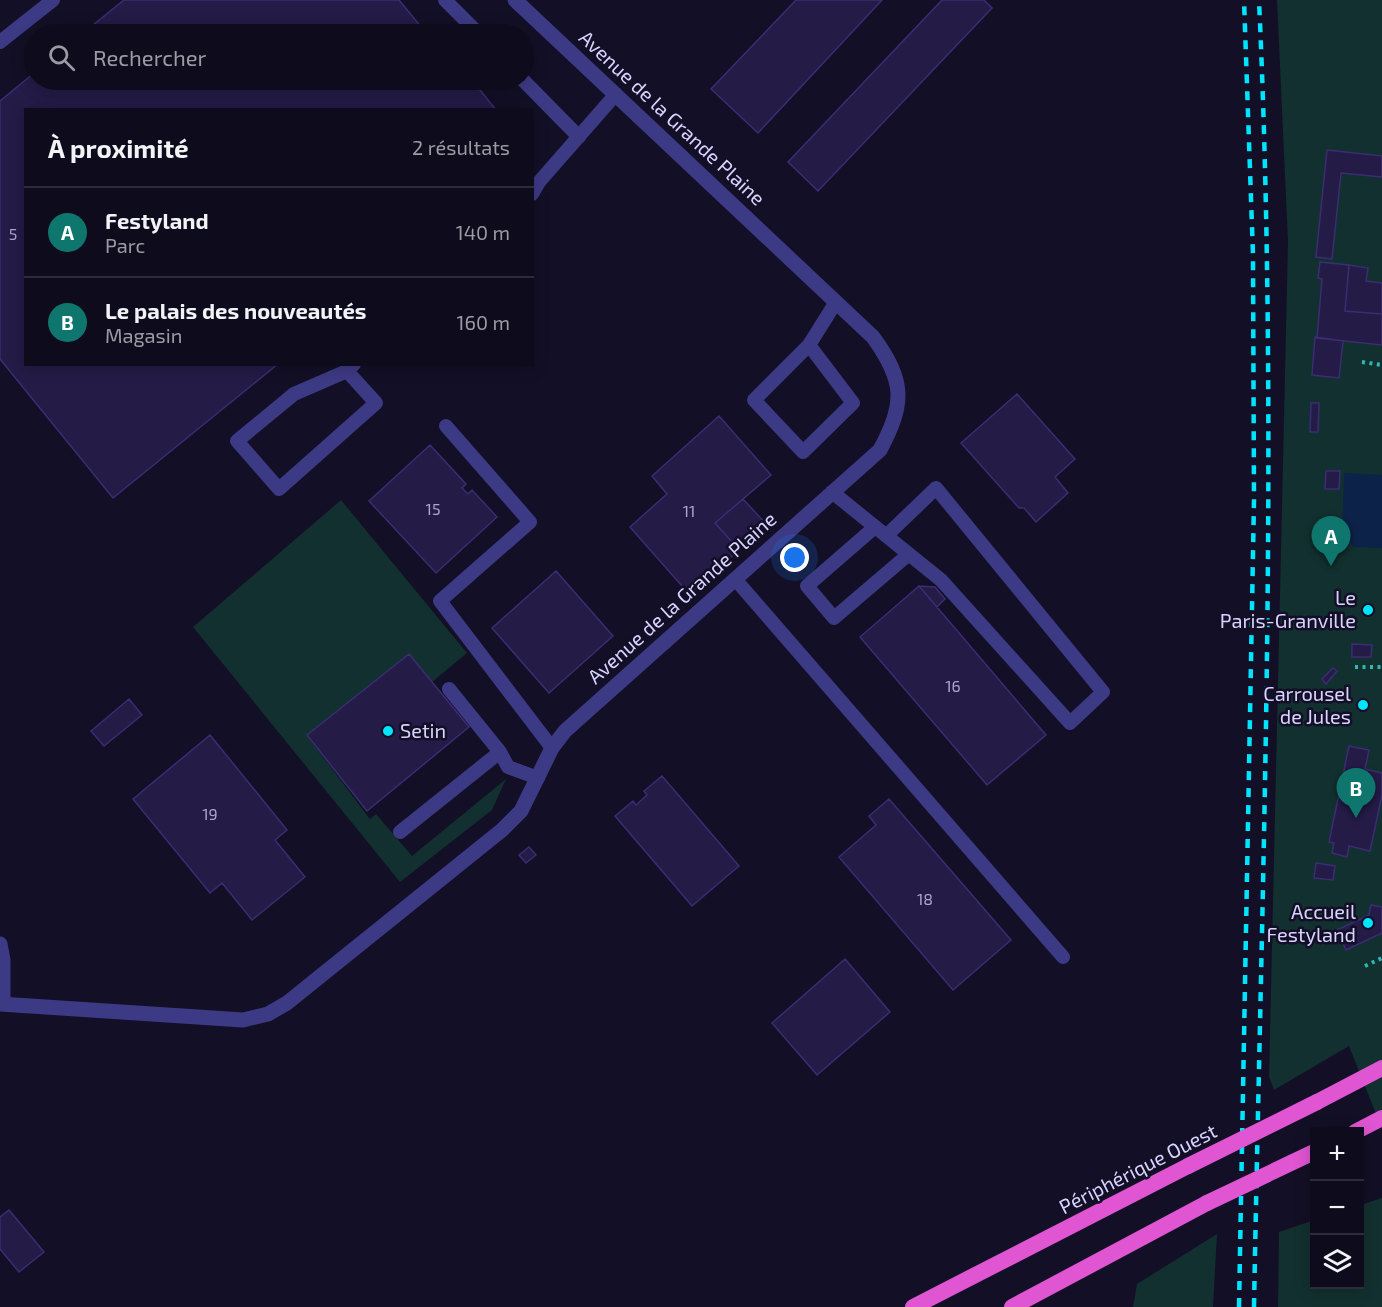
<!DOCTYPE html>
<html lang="fr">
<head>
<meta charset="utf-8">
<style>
	:root { --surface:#0e0b1c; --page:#171425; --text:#f1f3f6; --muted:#9b9ba3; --line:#2e2b3b; --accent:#0f766e }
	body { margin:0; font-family:"Exo 2",sans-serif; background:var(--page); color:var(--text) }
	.controls { position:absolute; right:18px; bottom:18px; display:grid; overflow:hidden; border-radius:0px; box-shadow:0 3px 15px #0003 }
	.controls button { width:54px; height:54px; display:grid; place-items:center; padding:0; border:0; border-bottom:2px solid var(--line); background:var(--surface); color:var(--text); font:30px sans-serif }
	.you { position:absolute; left:795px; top:558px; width:21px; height:21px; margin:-15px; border:4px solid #fff; border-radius:50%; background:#1a73e8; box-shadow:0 0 0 9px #1a73e833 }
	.badge { display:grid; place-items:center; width:39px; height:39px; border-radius:50%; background:var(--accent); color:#fff; font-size:20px; font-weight:700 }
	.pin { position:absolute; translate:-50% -50px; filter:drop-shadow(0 2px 3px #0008) }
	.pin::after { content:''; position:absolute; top:32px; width:21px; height:18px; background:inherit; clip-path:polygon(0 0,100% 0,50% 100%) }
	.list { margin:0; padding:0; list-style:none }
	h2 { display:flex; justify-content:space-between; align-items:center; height:78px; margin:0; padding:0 24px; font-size:26px }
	h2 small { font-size:20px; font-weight:400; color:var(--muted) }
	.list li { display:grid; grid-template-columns:39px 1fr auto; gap:18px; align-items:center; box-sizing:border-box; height:90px; padding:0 24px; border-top:2px solid var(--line) }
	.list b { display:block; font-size:22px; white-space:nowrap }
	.list p { margin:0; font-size:20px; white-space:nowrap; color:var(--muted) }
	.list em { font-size:20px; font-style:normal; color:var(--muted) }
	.icon { flex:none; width:33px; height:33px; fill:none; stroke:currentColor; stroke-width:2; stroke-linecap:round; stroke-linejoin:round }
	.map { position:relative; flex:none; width:1382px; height:1307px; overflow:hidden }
	.search { position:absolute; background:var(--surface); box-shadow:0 3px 15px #0003; left:24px; top:24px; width:510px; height:66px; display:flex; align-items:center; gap:15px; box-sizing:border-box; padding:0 21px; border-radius:33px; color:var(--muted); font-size:22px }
	.panel { position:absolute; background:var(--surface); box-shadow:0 3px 15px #0003; left:24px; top:108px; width:510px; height:258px; border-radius:0px }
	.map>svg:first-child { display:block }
</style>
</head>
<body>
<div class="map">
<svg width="1382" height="1307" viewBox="0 0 1382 1307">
	<rect width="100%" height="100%" fill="#130f26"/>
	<path fill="#12302f" d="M1277 0H1382V1129L1349 1046 1274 1090 1269 1077 1288 242Z
		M341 500 467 653 432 682 409 654 307 736 370 819 376 814 412 856 506 779 492 810 400 882 193 627Z
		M1382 1198V1307H1278L1279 1232 1314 1220V1284H1360V1205Z
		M1217 1234 1213 1307H1133L1137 1284Z"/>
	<path fill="#0c2248" d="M1344 473 1382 475V548L1354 547 1342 533Z"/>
	<path fill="#241b47" stroke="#3b2d73" stroke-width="1.5" d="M124 0H399L427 34H82Z
		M796 0H882L758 133 711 89Z
		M942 0H984L992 8 818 191 788 162Z
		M34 73V80H472L496 110H26V364H278L113 498 0 359V101Z
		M1327 150 1382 156V177L1341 173 1332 259 1316 257Z
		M1320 262 1349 265 1345 311 1382 314V345L1317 338 1322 279 1318 278Z
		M1349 265 1368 268 1366 281 1382 283V314L1345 311Z
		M1315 337 1343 341 1339 378 1312 375Z
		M1017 394 1075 459 1055 477 1068 493 1036 522 1024 508H1019L961 443Z
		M1311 403H1319L1318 432H1310Z
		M719 416 771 475 715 523 739 550 689 594 630 527 667 494 652 476Z
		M430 445 466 484 462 488 468 494 472 490 497 517 436 573 369 501Z
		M1326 471H1340L1339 489H1325Z
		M743 499 767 525 739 550 715 523Z
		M556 571 613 636 549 693 492 628Z
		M919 586 1046 735 987 785 860 637Z
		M919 586 935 587 945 599 937 607Z
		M1352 644 1372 645 1371 657H1352Z
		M409 654 469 727 367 811 307 735Z
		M1333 668 1337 671 1326 684 1322 679Z
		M129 699 142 715 104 746 91 731Z
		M210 735 287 830 275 840 305 877 252 920 222 883 210 893 133 799Z
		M1349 746 1369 750 1365 769 1382 773V795L1370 851 1349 846 1347 857 1332 853 1334 843 1329 842Z
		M662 776 739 866 692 906 615 816 633 801 636 805 647 795 644 791Z
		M889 799 1011 940 953 990 839 857 876 825 869 816Z
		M529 847 536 855 526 863 519 855Z
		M1316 863 1335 866 1333 880 1314 878Z
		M1371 905 1382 907V933L1346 950 1337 930 1369 915Z
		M845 959 890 1012 817 1075 772 1023Z
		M9 1210 44 1252 19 1272 0 1249V1217Z"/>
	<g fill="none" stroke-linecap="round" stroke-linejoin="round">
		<path stroke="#2fb8b0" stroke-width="4" stroke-dasharray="3 4.5" stroke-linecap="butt" d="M1362 362 1382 365
			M1355 667H1382
			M1365 966 1382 958"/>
		<path stroke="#3d3a85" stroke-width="14" d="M445 0 479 34
			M0 42 53 0
			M523 80 579 137
			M532 194 539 182 616 94
			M809 345 853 403 803 452 754 400 809 345 836 302
			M347 371 376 403 279 489 237 441 294 394 347 371 354 364
			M446 426 530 522 440 601 552 748
			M832 492 941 580 1070 723 1103 692 936 488 886 536
			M875 527 807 586 834 618 909 554
			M735 579 1063 957
			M500 752 508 767 538 778
			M400 832 500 752 449 689"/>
		<path stroke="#3d3a85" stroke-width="15" d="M0 944 3 960V1003
			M0 1004 243 1020 268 1014 287 1003 502 830 521 811 552 748 565 731 880 450C905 403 905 381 873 337L515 0"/>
		<path stroke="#e055d1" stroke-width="16" d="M1317 1102 1382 1068
			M1355 1132 1382 1118
			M913 1307 1188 1166
			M1012 1307 1207 1203"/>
		<path stroke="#00e5ff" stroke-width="4.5" stroke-dasharray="9 8" stroke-linecap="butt" d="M1239 1307 1254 500 1253 255 1244 0
			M1254 1307C1262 872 1279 435 1259 0"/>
		<path stroke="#e055d1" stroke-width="16" d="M1188 1166 1317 1102
			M1207 1203 1314 1152"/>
	</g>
	<g fill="#00e5ff" stroke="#130f26" stroke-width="2">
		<circle cx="1368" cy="610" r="6"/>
		<circle cx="1363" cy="705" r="6"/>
		<circle cx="388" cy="731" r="6"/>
		<circle cx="1368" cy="923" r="6"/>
	</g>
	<g text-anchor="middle" stroke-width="5" stroke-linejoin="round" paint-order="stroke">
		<g font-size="16" fill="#aca6d1">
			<text x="13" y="240">5</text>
			<text x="433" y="515">15</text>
			<text x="689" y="517">11</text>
			<text x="953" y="692">16</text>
			<text x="210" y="820">19</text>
			<text x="925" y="905">18</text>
		</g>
		<g font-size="20" fill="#d9d4ff" stroke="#130f26">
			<text transform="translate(672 118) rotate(43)" y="7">Avenue de la Grande Plaine</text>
			<text transform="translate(682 598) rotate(-42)" y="7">Avenue de la Grande Plaine</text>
			<text transform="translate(1138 1169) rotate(-27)" y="7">Périphérique Ouest</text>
		</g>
		<g font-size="20" fill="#d9d4ff" stroke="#130f26" text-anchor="end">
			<text x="1356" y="605">Le<tspan x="1356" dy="23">Paris-Granville</tspan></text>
			<text x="1351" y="701">Carrousel<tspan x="1351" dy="23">de Jules</tspan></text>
			<text x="400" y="738" text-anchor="start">Setin</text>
			<text x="1356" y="919">Accueil<tspan x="1356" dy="23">Festyland</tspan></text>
		</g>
	</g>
</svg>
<div class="controls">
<button>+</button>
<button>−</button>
<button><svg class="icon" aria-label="layers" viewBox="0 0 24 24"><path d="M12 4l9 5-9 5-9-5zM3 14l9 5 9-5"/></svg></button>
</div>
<div class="you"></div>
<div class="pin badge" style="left:1331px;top:566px">A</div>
<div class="pin badge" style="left:1356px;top:818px">B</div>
<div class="search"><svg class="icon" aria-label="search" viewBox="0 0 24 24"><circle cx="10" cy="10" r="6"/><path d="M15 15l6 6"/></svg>Rechercher</div>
<section class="panel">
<h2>À proximité<small>2 résultats</small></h2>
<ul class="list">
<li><span class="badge">A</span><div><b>Festyland</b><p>Parc</p></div><em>140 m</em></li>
<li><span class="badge">B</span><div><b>Le palais des nouveautés</b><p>Magasin</p></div><em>160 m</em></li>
</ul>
</section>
</div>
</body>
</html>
